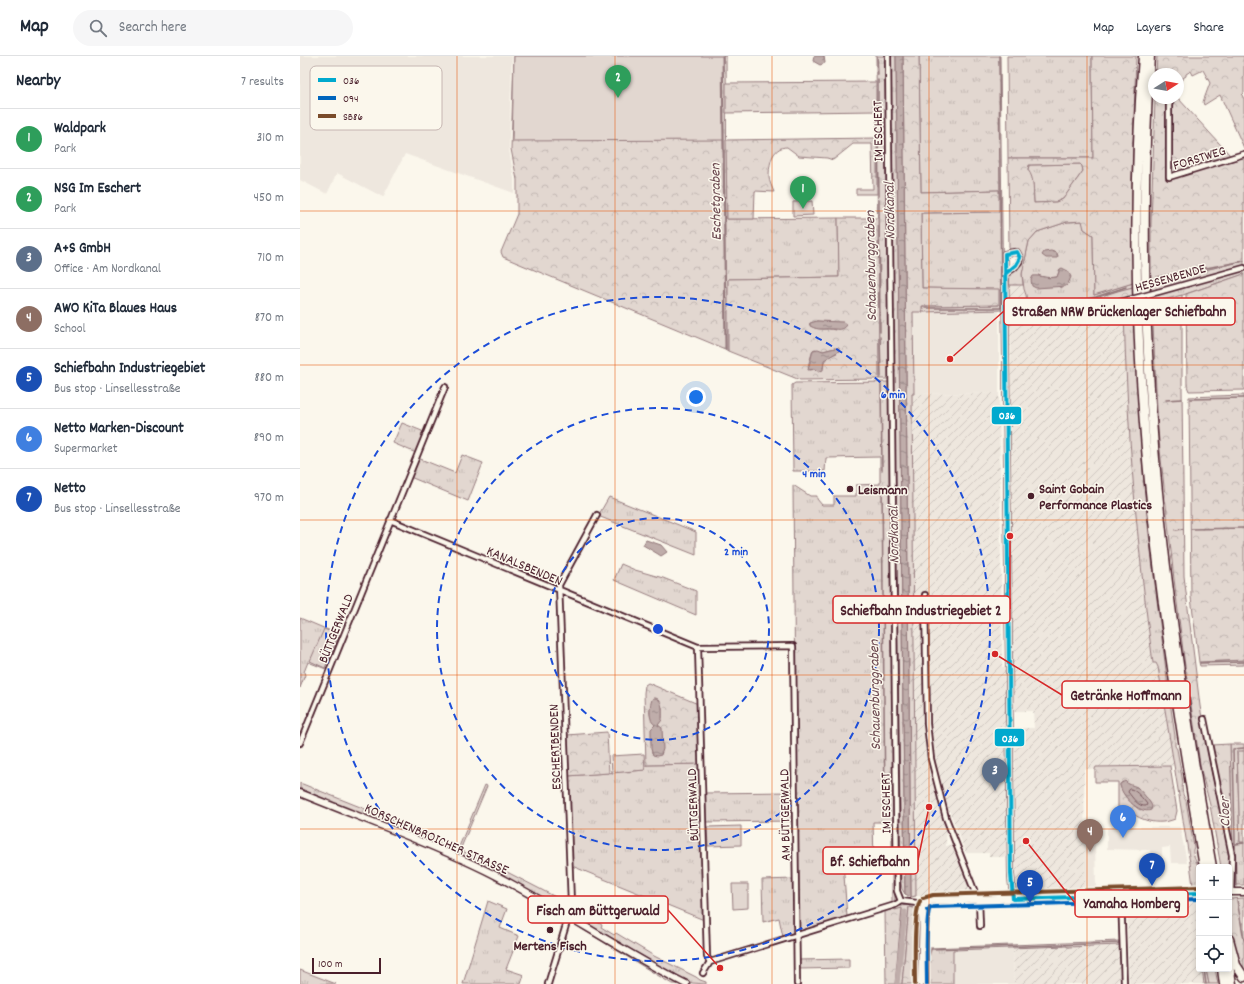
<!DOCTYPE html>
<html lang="en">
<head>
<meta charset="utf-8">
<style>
	:root { --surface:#fff; --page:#f6f6f7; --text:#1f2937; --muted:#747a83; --line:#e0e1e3; --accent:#4a1f2b }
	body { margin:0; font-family:Dekko,sans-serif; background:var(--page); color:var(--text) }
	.controls { position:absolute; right:12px; bottom:12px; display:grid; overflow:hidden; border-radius:4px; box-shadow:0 2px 6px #0003 }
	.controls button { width:36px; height:36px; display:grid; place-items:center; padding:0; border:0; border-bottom:1px solid var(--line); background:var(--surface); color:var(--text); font:20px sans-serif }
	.compass { position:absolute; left:848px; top:12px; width:36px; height:36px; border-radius:50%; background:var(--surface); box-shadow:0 2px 6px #0003; rotate:79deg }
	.scale { position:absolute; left:12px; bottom:10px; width:69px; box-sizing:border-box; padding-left:4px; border:2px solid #4a1f2b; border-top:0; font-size:11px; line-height:14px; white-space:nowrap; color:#4a1f2b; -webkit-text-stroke:3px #fbf7ec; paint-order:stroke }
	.you { position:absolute; left:396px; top:341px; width:14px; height:14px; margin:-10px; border:3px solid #fff; border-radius:50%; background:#1a73e8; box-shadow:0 0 0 6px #1a73e833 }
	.badge { display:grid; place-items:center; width:26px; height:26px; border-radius:50%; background:var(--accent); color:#fff; font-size:13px; font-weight:700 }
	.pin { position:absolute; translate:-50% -33px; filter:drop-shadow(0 1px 2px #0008) }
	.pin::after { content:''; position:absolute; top:21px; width:14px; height:12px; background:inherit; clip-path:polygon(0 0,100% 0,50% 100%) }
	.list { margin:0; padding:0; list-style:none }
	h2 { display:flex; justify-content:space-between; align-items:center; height:52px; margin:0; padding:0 16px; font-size:17px }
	h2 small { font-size:13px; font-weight:400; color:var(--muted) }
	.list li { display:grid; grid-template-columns:26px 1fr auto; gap:12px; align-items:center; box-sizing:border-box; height:60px; padding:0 16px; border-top:1px solid var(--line) }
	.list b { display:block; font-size:15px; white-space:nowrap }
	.list p { margin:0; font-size:13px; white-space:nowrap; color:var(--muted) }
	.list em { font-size:13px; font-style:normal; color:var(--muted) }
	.icon { flex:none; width:22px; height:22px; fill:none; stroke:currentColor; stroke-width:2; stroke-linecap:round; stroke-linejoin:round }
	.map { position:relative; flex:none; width:944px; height:928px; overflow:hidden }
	header { display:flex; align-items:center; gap:24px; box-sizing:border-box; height:56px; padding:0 20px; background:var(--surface); border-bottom:1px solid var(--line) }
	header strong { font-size:19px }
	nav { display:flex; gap:22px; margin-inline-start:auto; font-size:14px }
	.search { width:280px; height:36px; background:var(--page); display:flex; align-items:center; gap:10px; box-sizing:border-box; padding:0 14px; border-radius:22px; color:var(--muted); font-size:15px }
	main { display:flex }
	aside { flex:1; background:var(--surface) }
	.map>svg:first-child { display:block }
</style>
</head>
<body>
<header>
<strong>Map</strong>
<div class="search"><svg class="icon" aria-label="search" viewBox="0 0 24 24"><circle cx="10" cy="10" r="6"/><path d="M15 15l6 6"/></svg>Search here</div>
<nav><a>Map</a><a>Layers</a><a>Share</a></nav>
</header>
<main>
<aside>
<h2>Nearby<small>7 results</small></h2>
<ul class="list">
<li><span class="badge" style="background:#2e9e5b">1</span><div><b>Waldpark</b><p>Park</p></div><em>310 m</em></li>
<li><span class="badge" style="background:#2e9e5b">2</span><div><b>NSG Im Eschert</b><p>Park</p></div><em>450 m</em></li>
<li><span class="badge" style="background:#5c6f8a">3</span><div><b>A+S GmbH</b><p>Office · Am Nordkanal</p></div><em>710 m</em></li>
<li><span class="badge" style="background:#8d6e63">4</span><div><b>AWO KiTa Blaues Haus</b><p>School</p></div><em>870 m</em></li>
<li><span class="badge" style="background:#1a4fb4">5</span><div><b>Schiefbahn Industriegebiet</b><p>Bus stop · Linsellesstraße</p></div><em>880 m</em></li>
<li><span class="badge" style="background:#3f7fe0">6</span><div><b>Netto Marken-Discount</b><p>Supermarket</p></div><em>890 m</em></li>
<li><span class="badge" style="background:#1a4fb4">7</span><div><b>Netto</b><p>Bus stop · Linsellesstraße</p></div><em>970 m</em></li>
</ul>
</aside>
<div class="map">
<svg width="944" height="928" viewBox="0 0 944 928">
	<defs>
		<pattern id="industrial-furrows" width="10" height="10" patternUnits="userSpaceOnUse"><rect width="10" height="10" fill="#eee7de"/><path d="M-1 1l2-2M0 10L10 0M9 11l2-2" fill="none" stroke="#cec6bf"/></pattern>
		<pattern id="grass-tufts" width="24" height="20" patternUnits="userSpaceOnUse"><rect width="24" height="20" fill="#e2d7d0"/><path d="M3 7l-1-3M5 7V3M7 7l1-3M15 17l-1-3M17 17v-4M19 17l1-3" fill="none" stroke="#c3b8b3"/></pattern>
		<pattern id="forest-crowns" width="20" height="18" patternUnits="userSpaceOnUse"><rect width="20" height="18" fill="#e2d7d0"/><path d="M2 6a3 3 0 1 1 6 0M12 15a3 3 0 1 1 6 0" fill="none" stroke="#c3b8b3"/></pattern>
		<pattern id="water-ripples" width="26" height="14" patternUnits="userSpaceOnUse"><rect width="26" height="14" fill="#bfadaa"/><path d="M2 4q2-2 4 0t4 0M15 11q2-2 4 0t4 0" fill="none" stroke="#9d8c8b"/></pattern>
	</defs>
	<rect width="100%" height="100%" fill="#fbf7ec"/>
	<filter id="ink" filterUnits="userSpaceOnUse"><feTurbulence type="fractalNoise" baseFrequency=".025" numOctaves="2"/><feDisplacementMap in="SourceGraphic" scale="8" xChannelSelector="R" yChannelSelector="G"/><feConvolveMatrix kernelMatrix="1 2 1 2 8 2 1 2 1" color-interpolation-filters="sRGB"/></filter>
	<g filter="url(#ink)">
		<path fill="#eee7de" d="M0 0H212L209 93 214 123V137L105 98 83 141 37 117 27 138 0 124Z
			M699 254V337L614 338 613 256Z
			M827 771H880L887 807H871L870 791 862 792V804H850V794L807 793V772Z
			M784 783H795L796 833 785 834Z
			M713 892 714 928H653L652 894Z"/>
		<path fill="url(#industrial-furrows)" d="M709 229H723L727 246 709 249Z
			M824 260 830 374 841 511 853 607H856L858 611 874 710 796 711 795 713H784L785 834 718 836 715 815 714 672H734L733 655H713L710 262 774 265Z
			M699 337 702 611H706L707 801H689V797H666L649 754 647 755 646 790 653 788 670 833 669 838 616 840 612 338Z
			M896 844 899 864V913H902L904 928H829L827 854 829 848 833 846Z
			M820 889 821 919 817 928H714L713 892Z"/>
		<path fill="url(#grass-tufts)" stroke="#967b7e" fill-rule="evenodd" d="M422 0H426L427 163 538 162 539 221 428 223V295L425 293Z
			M576 0H585L589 323H579Z
			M590 0H596L605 838 602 833 601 827Z
			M619 0H700L703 254 622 256V250L699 249V234L622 232 621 157 699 156V134L621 136Z
			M707 0H792L793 102H708Z
			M780 108 782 110 783 115 763 143 756 146 734 147 733 128 728 114 729 109Z
			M783 165 784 173 793 179 794 239 833 227V231C814 235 796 243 777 247 755 250 732 249 709 253V249L727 246 726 239 724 233 722 218 729 185 737 176 767 166ZM760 213 762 232 738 219 746 222 757 221Z
			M944 205V218L874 242 852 247 851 226Z
			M833 254C837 312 839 371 844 429 850 497 860 564 868 631L867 643 870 646 875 680V690L877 693 883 727C881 733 883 740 886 745L894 791C891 797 895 801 897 807 899 814 899 822 899 830H893L890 807 858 611 856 607H853C837 491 827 373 824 256Z
			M589 326 595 844 592 846V766H573L574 805H543L547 861 499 876 497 875 493 429 510 440H517V443L522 449H534V440H556V429L580 428V401L526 402 525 415H493L492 329 495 327Z
			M102 367 122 375 123 379 116 397 93 387Z
			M162 399 183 407 168 445 110 421 118 402 155 417Z
			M309 441 396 476V499L298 460Z
			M321 508 335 514 363 522 396 535V559L314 524Z
			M0 562 40 579 26 613 8 606 4 616 5 619 0 632Z
			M944 604V609L900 610 899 606Z
			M930 688H944V695L937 696 940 786H944V829H934Z
			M400 708 404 864 272 810 268 720 345 714 346 709Z
			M0 727 133 780 158 793 185 729 187 730 160 794 209 817 269 848 267 852 262 854 210 823 160 800V794L158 793 154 797 0 735Z
			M493 736V765L405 766 404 737Z
			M195 822 262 859 263 862 204 828 194 824Z
			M494 823 495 878 483 881 479 862 463 866 462 824Z
			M188 845 207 853 200 872 219 880 206 913 224 919 221 928H163Z
			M273 848 275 853 302 869 301 871 314 879 316 877 354 900 396 921 400 924 406 926V928L392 927 351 905 275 860Z
			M610 848 618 851 620 855 619 928H615L618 857 609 851 602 928H595L602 853 594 854V852Z
			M628 848 629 892 820 885V889L767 891V890L653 894V928H624L626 855Z
			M272 867H275L380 928H372Z
			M549 903V912L498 913V904Z
			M902 913H906L909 928H904Z
			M0 914 36 928H0Z"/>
		<path fill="url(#forest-crowns)" stroke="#967b7e" fill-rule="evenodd" d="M214 0H422L425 293 203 201 201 196 217 158V124L211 93Z
			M603 0H619L621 136 699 134V156L621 157 622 232 699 233V249L622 250V256H613L614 338H612L616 840 611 841Z
			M792 0H836L832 121 833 227 794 239 793 179 784 173 782 165 767 166 737 176 729 185 722 218 723 229H709L710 218 719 208 716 194 709 193 708 102H793ZM780 108 782 110 783 115 763 143 756 146 734 147C733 137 735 122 728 114L729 109Z
			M857 0H944V37L942 39 944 43V92L920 39 904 49 903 46 910 27 903 14 893 19 891 15 886 18V20L883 22V24L878 29V18H856Z
			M576 26V55L426 57V27Z
			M855 42H878L929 98 931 105 944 101V205L851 226V169Z
			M577 82V138H556V133H573L572 88H553L533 104 527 102 499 100 487 91C472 91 469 108 469 121 469 125 472 131 474 136L455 135 454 163H427L426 84Z
			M538 162H578L579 323 500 324 428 295V223L539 221ZM517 265 530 266 535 274C526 271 516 276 509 268ZM535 292 537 297C530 300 522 303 523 312L510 314 508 310 513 294 515 293 523 295Z
			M944 218V334L889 335 887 330 886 238Z
			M833 231V254L824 256V260L774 265 710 262 709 253C732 249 755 250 777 247 796 243 814 235 833 231Z
			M882 239V334L884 520 900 650 910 709 928 790 930 805 929 829V811H921L910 749 901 714 885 610 874 523 858 375 852 247Z
			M944 339V604L899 606 891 541 889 341Z
			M348 627 398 648 400 708 346 709 344 637 345 629ZM351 649 362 651V662L358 669C365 685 363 684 352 697L351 683 355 669C351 662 348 658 351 649Z
			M307 676 309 717 268 720 267 679Z
			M930 688 933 796 927 762 911 689Z
			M937 695H944V786H940Z
			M344 698 345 714 312 717 311 700Z
			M870 710 877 755 875 763C858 770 839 765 826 752H818V726H795V713L796 711ZM822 726C838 731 841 735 851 748L840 754C832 749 823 739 820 729Z
			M944 842V913C931 893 929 866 929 843Z
			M609 851 614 852 618 857 615 928H602Z
			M594 852 595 854 602 852 595 928H586L585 855Z
			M906 913H915L918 928H909Z"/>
		<path fill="#e2d7d0" stroke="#967b7e" d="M214 0H422L423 84 212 85Z
			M512 145 513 159 493 160V146Z
			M24 573 39 579 25 612 10 605Z
			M441 770V789L408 790 407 771Z
			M432 828H448V852L433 853Z"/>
		<path fill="url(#water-ripples)" stroke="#907477" d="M514 0H524L525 7 520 9 513 5Z
			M596 0H603L611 841 605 838Z
			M751 195 757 197 758 200 757 202H746L742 199 744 196Z
			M762 212 768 215 771 221 768 228 766 230 736 232 732 230 731 224 733 220C741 219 746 223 757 221L760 213Z
			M517 265 543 266 547 269C543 275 538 273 532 273 522 272 520 275 510 270V267Z
			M535 292H539V295L524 304 523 314 518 316 515 313 508 314 513 294 518 293 523 295Z
			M346 484 361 489 367 496 361 500 358 498 343 489Z
			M353 642C364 641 362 657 362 664L358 669 362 672 363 693 361 699 357 700 353 699 351 693V673L355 669C353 667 351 665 351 663 349 658 350 646 353 642Z
			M825 725C828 729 833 729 837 731 842 736 849 744 852 750L851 754C839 759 820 738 820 728Z"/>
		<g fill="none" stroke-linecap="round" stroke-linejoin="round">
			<path stroke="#79585e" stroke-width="1" d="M831 733C837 735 843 743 847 748L846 750C838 751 833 742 828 736L829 734Z"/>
			<path stroke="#907477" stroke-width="1.5" d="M423 0 426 293
				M577 0 578 19
				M578 24V67
				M578 71 579 140
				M579 144 580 276
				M857 221 944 205
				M711 250 775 245 796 241 826 231
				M625 252H701L699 0
				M580 281 581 321
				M581 327 582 414
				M890 343 944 342
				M866 344 882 343
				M582 429 585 753
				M891 473 944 472
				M876 474 883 473
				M900 607 944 606
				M936 788 944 787
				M936 830 933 693 944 692
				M937 844 944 884
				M904 913 906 928
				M627 928V909L631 893 819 887"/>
			<path stroke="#bfadaa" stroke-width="5" d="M597 928 605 856"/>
			<defs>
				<path id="street" d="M588 0 597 835 601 845
					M872 42 869 49V121L944 98
					M705 218 714 212 719 206 720 202 717 196H714L705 198 711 818 713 843
					M858 236 944 212
					M706 256C749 258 787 255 828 244
					M90 464 398 591 493 590 497 928
					M625 539 627 668 631 703 646 762 676 839 679 844 680 870
					M398 591 407 901 410 906
					M904 663 932 799 931 836
					M0 687 145 331
					M821 839 824 928
					M601 845 625 848
					M403 917 410 906 595 849 601 845
					M248 928 270 856 271 847 259 529 297 459"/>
				<path id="secondary" d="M0 737C61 762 126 785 185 814 254 848 317 893 386 928
					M929 836H944
					M621 928 623 852 625 848 629 845 899 837"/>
				<path id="highway" d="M843 0C830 166 837 334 857 499 869 604 886 707 904 811
					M850 0C843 110 843 221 850 332 859 493 884 652 912 811
					M929 883 936 909 944 921
					M929 908 932 928
					M922 913 924 928"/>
			</defs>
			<use href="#street" stroke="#4a1f2b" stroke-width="8"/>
			<use href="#secondary" stroke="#4a1f2b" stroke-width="9"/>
			<use href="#highway" stroke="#4a1f2b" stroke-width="11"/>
			<use href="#street" stroke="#fbf7ec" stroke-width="4.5"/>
			<use href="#secondary" stroke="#fbf7ec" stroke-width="6"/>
			<use href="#highway" stroke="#fbf7ec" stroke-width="8"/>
			<defs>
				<path id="street-bridge" d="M828 244 858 236"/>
			</defs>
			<use href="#street-bridge" stroke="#4a1f2b" stroke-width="8" stroke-linecap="butt"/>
			<use href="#street-bridge" stroke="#fbf7ec" stroke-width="4.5"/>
			<defs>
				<path id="bus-1" d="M705 198 711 818 713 843
					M705 198 717 196 720 202 716 209 705 218
					M713 843 899 837"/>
				<path id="bus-2" d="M627 854 634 851 899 843
					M627 928C627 913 625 861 630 851"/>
				<path id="bus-3" d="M623 842 633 839 899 831
					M615 928C615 910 613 859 620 845"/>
			</defs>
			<use href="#bus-1" stroke="#fbf7ec" stroke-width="7"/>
			<use href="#bus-2" stroke="#fbf7ec" stroke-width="7"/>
			<use href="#bus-3" stroke="#fbf7ec" stroke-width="7"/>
			<use href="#bus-1" stroke="#00a9ce" stroke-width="4"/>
			<use href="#bus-2" stroke="#0065bd" stroke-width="4"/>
			<use href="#bus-3" stroke="#7a4b2a" stroke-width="4"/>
		</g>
	</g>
	<path fill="none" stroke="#e8590c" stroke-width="1" stroke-opacity="0.55" d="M157 0V928M315 0V928M472 0V928M629 0V928M787 0V928M0 155H944M0 309H944M0 464H944M0 619H944M0 773H944"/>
	<g fill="none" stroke="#1d4ed8" stroke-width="2" stroke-dasharray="7 5">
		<circle cx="358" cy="573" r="111"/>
		<circle cx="358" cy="573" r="221"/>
		<circle cx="358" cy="573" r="332"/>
	</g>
	<g fill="#4a1f2b" stroke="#fbf7ec" stroke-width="1.5">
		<circle cx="550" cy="433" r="4"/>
		<circle cx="731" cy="440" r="4"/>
		<circle cx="250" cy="874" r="4"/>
	</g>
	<g text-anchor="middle" stroke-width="3" stroke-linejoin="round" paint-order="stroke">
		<g font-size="14" fill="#4a1f2b" stroke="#fbf7ec">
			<text transform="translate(577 75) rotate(-91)" y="5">IM ESCHERT</text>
			<text transform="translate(899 101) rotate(-17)" y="5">FORSTWEG</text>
			<text transform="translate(870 221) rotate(-16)" y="5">HESSENBENDE</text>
			<text transform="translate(225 509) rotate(23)" y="5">KANALSBENDEN</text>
			<text transform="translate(35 572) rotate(-68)" y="5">BÜTTGERWALD</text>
			<text transform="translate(254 691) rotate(-92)" y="5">ESCHERTBENDEN</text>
			<text transform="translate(585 747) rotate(-91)" y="5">IM ESCHERT</text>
			<text transform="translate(392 749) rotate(-92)" y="5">BÜTTGERWALD</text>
			<text transform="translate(484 759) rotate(-91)" y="5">AM BÜTTGERWALD</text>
			<text transform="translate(137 782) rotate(24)" y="5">KORSCHENBROICHER STRASSE</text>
		</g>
		<g font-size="14" font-weight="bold" fill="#4a1f2b" stroke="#fbf7ec" text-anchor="start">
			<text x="739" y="437">Saint Gobain<tspan x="739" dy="16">Performance Plastics</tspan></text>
			<text x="558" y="438">Leismann</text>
			<text x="250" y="894" text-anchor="middle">Mertens Fisch</text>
		</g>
		<g font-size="15" font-style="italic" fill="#6d4a51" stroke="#fbf7ec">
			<text transform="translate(415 146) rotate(-91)" y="5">Eschetgraben</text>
			<text transform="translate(589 155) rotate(-91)" y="5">Nordkanal</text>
			<text transform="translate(570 210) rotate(-91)" y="5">Schauenburggraben</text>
			<text transform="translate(593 479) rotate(-91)" y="5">Nordkanal</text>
			<text transform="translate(574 639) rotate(-91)" y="5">Schauenburggraben</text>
			<text transform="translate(924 756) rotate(-91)" y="5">Cloer</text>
		</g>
	</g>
	<rect x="10" y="10" width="132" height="64" rx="6" fill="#fbf7ec" stroke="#c6b6b2" stroke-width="1"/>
	<rect x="18" y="22" width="18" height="4" fill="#00a9ce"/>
	<rect x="18" y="40" width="18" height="4" fill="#0065bd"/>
	<rect x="18" y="58" width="18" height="4" fill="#7a4b2a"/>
	<g font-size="11" fill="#4a1f2b">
		<text x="43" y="28">036</text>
		<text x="43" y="46">094</text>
		<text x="43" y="64">SB86</text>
	</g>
	<circle cx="358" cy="573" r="6" fill="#1d4ed8" stroke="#fbf7ec" stroke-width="2"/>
	<g font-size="12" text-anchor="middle" font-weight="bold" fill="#1d4ed8" stroke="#fbf7ec" stroke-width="3" stroke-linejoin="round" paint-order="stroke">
		<text x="593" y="342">6 min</text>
		<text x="514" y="421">4 min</text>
		<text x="436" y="499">2 min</text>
	</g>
	<path fill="none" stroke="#d62828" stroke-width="1.5" d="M650 303L704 255M710 480L710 553M695 598L762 639M629 751L618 804M726 785L775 847M420 912L368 854"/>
	<g fill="#d62828" stroke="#fbf7ec" stroke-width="1.5">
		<circle cx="650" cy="303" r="4"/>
		<circle cx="710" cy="480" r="4"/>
		<circle cx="695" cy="598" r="4"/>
		<circle cx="629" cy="751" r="4"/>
		<circle cx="726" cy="785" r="4"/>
		<circle cx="420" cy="912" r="4"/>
	</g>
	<g fill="#fbf7ec" stroke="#d62828" stroke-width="1.5">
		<rect x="704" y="242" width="231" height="27" rx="4"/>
		<rect x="533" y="540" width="177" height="27" rx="4"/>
		<rect x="762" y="625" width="128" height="27" rx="4"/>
		<rect x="523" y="791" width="95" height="27" rx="4"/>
		<rect x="775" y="834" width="113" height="27" rx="4"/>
		<rect x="228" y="840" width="140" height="27" rx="4"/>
	</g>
	<g font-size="15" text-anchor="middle" font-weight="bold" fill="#4a1f2b">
		<text x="819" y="260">Straßen NRW Brückenlager Schiefbahn</text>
		<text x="621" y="559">Schiefbahn Industriegebiet 2</text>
		<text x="826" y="644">Getränke Hoffmann</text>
		<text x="570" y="810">Bf. Schiefbahn</text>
		<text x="832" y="852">Yamaha Homberg</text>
		<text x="298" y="859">Fisch am Büttgerwald</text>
	</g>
	<g stroke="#fbf7ec" stroke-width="1.5">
		<rect x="691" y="350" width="31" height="19" rx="4" fill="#00a9ce"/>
		<rect x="694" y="672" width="31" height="19" rx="4" fill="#00a9ce"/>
	</g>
	<g font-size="11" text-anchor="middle" font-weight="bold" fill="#fff">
		<text x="707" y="363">036</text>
		<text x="710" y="686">036</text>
	</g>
</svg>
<div class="controls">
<button>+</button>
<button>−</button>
<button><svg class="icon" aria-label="locate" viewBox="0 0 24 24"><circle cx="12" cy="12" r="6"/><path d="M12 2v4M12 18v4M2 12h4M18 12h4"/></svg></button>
</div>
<svg class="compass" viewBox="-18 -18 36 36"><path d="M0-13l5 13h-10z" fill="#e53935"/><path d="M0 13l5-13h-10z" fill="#747a83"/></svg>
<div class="scale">100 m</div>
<div class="you"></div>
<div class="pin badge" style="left:503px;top:153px;background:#2e9e5b">1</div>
<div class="pin badge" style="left:318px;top:42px;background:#2e9e5b">2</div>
<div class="pin badge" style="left:695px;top:735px;background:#5c6f8a">3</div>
<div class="pin badge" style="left:790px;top:796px;background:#8d6e63">4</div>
<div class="pin badge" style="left:730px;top:847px;background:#1a4fb4">5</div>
<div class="pin badge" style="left:823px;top:782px;background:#3f7fe0">6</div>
<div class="pin badge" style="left:852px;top:830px;background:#1a4fb4">7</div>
</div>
</main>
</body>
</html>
